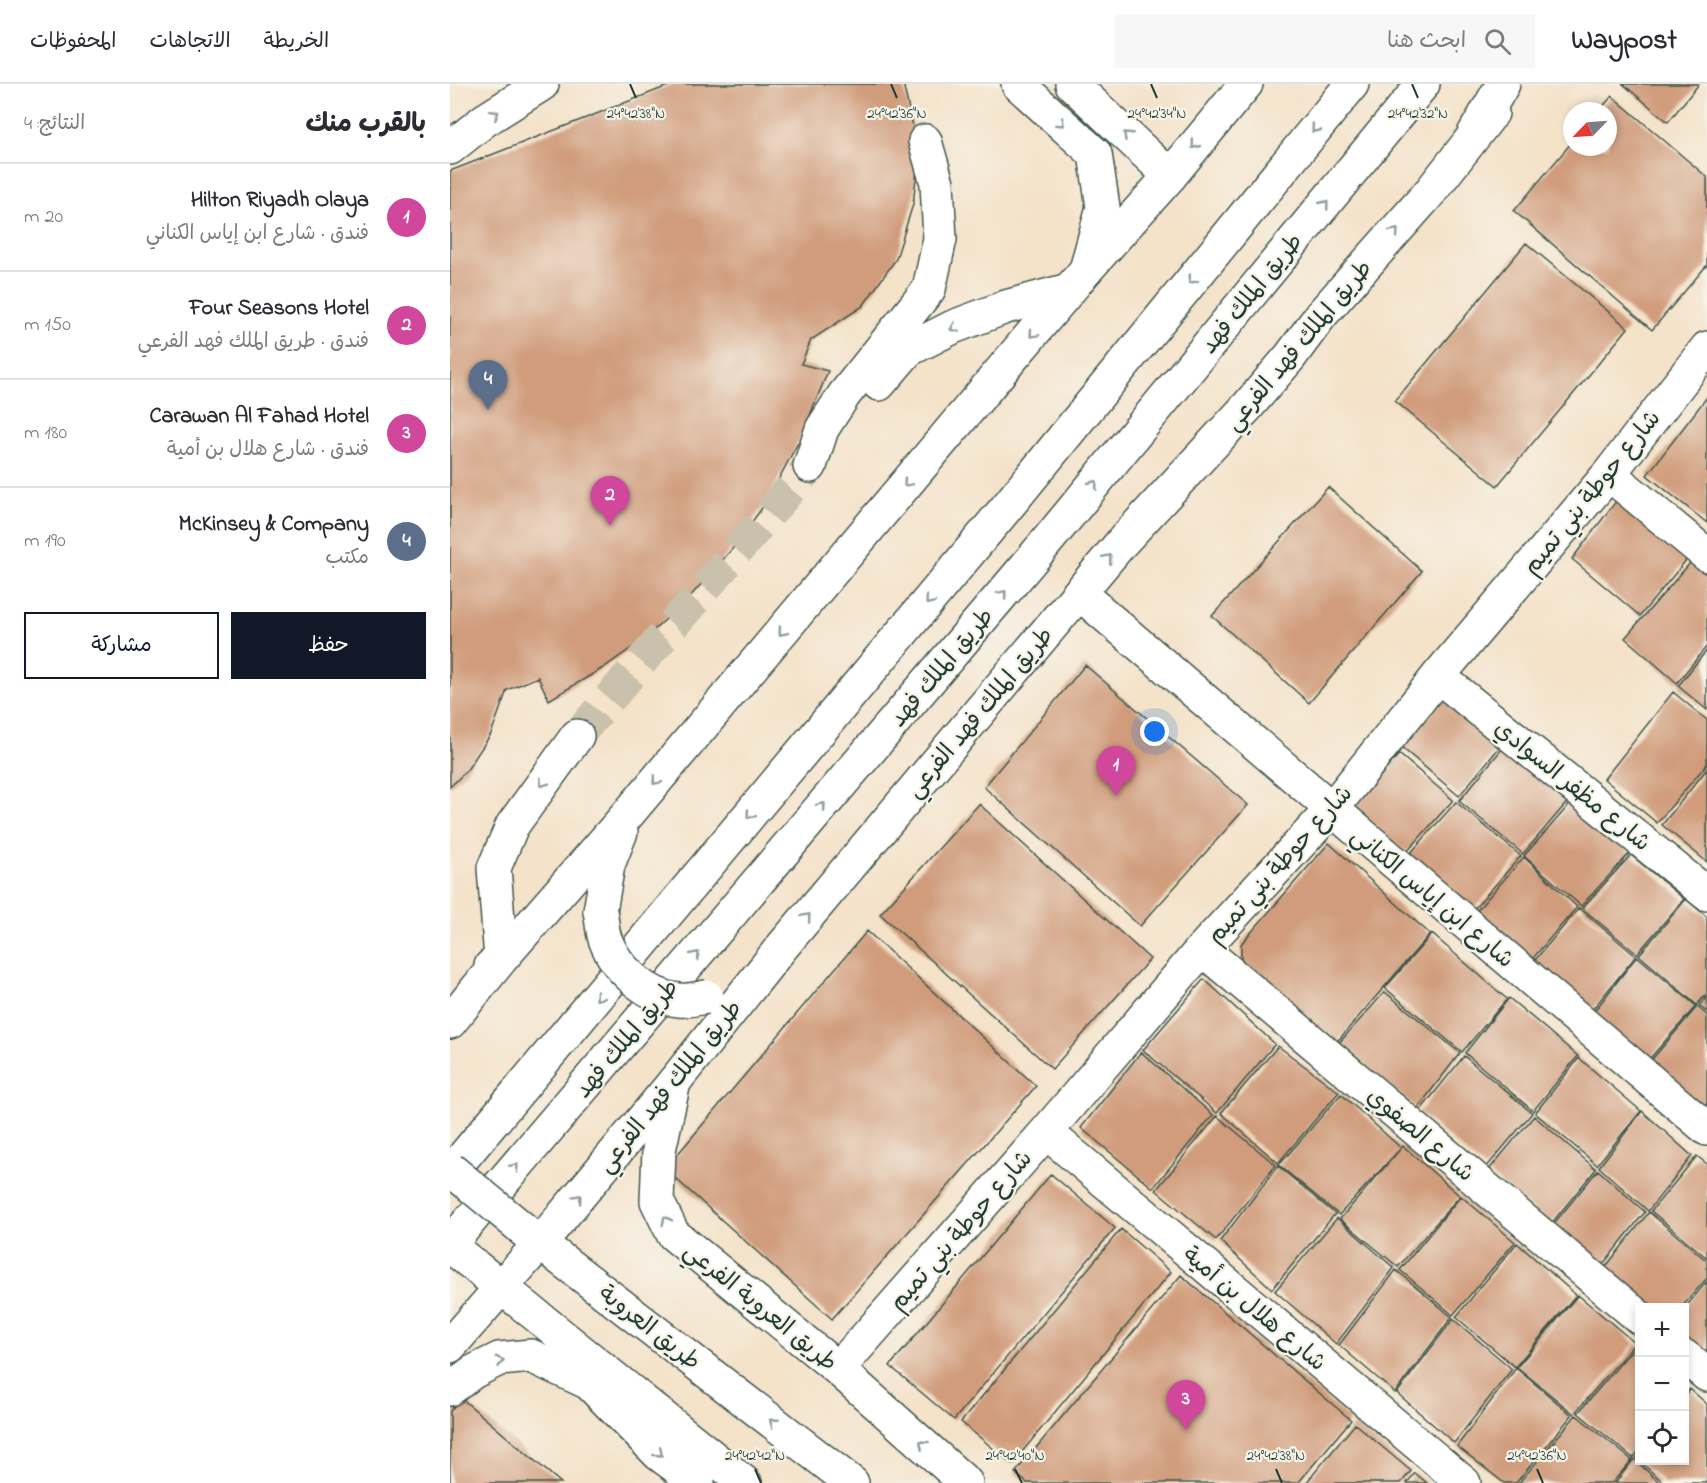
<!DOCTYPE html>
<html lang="ar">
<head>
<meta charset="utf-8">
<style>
	:root { --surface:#fff; --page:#f7f7f7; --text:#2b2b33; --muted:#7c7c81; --line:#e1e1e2; --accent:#111827 }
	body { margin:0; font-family:"Indie Flower","Playpen Sans Arabic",sans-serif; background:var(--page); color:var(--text); direction:rtl }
	.controls { position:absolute; right:18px; bottom:18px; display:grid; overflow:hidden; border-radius:0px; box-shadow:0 3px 9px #0003 }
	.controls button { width:54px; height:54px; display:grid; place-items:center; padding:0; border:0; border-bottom:2px solid var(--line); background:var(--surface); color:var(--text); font:30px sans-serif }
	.compass { position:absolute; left:1113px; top:18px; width:54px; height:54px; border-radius:50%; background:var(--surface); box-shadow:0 3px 9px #0003; rotate:245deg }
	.you { position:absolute; left:705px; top:648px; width:21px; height:21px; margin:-15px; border:4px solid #fff; border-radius:50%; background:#1a73e8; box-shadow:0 0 0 9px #1a73e833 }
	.badge { display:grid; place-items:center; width:39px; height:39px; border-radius:50%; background:var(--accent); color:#fff; font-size:20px; font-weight:700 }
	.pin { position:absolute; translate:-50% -50px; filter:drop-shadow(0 2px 3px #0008) }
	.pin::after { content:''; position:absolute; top:32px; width:21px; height:18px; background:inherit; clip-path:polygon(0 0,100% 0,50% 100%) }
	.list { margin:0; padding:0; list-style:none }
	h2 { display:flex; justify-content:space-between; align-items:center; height:78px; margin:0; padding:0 24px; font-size:26px }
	h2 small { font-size:20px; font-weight:400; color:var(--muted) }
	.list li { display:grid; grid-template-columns:39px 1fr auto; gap:18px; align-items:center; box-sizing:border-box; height:108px; padding:0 24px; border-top:2px solid var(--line) }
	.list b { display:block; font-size:22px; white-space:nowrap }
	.list p { margin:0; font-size:20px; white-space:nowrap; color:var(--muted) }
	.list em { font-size:20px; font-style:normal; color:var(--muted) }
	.actions { display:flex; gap:12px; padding:18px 24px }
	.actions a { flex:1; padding:14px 0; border:2px solid var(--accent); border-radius:0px; text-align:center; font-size:21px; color:var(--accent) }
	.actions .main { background:var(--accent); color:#fff }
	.icon { flex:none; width:33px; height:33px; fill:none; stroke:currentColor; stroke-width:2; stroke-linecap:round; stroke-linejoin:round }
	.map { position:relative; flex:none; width:1257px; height:1399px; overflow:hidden; direction:ltr }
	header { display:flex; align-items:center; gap:36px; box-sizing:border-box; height:84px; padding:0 30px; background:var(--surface); border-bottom:2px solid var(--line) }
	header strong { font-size:28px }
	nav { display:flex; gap:33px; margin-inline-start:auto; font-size:21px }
	.search { width:420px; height:54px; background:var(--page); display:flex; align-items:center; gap:15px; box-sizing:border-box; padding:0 21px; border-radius:0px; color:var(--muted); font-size:22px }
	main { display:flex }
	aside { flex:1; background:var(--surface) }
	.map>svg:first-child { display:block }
</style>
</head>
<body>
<header>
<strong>Waypost</strong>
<div class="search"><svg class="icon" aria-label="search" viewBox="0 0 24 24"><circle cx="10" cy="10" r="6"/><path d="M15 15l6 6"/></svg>ابحث هنا</div>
<nav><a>الخريطة</a><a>الاتجاهات</a><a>المحفوظات</a></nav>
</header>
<main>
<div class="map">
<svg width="1257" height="1399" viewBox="0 0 1257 1399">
	<rect width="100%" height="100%" fill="#f7f3e8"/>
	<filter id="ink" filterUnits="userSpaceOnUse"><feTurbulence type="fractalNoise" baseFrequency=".0167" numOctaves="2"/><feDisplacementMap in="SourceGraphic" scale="12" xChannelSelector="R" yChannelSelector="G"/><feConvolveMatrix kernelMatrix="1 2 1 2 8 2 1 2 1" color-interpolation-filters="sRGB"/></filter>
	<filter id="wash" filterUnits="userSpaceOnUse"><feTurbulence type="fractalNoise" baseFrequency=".008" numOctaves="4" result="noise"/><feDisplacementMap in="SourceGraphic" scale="24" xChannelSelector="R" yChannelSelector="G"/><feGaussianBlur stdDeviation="1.35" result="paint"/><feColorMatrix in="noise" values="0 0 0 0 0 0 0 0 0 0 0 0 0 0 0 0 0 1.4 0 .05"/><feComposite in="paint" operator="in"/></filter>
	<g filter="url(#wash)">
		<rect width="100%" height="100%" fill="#f4e2c9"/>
		<g id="blocks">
			<path fill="#d09c7c" d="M223 0H456L454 4 469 68 463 120 446 175 413 222 361 256 351 280 378 287 352 351 317 417 283 464 238 515 193 556 153 584 99 616 88 593 57 606 41 650 17 686 0 703V87Z
				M1173 0H1249L1218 38Z
				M1162 12 1257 93V181L1202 246 1064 127 1122 58V63H1158V27H1149Z
				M1076 159 1178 244 1047 402 945 317Z
				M1257 313V439L1197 391Z
				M878 403 972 487 859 619 762 532Z
				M1167 416 1237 475 1190 532 1122 475Z
				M1241 478 1257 491V562L1227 599 1175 554Z
				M1257 566V626L1228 602Z
				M635 581 798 721 690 842 534 703Z
				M1223 608 1257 636V680L1207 739 1154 695Z
				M994 611 1053 659 1009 712 950 662Z
				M1056 660 1119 716 1073 770 1009 717Z
				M949 670 1003 716 956 769 904 723Z
				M1257 685V778L1212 741Z
				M1006 718 1071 772 1022 827 959 771Z
				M1121 719 1180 769 1131 822 1074 772Z
				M529 720 700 875 602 985 430 830Z
				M879 759 980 850 885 960 791 877V860Z
				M1181 771 1234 815 1187 870 1132 824Z
				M1074 773 1127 823 1077 881 1022 832Z
				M1236 815 1257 833V909L1247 921 1189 871Z
				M1129 824 1186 872 1137 932 1080 882Z
				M417 847 586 1002 382 1235 215 1085Z
				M982 850 1057 915 1012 968 935 904Z
				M1187 872 1246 922 1195 980 1139 934Z
				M754 895 825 960 767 1029 693 966Z
				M935 908 1010 969 967 1025 888 960Z
				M1257 912V928L1249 922Z
				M1059 914 1128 972 1083 1027 1015 969Z
				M1247 923 1257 931V1031L1197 981Z
				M828 962 889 1008 828 1079 771 1029Z
				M691 968 763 1031 703 1104 631 1044Z
				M1014 972 1082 1029 1035 1085 969 1028Z
				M1129 974 1191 1027 1147 1081 1085 1029Z
				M891 1010 951 1064 889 1131 829 1081Z
				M1192 1027 1242 1072 1198 1127 1149 1083Z
				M767 1032 826 1081 766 1156 706 1106Z
				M1084 1032 1146 1085 1100 1141 1037 1088Z
				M953 1062 1010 1112 948 1183 890 1135Z
				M1247 1072 1257 1080V1174L1201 1127Z
				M828 1082 885 1130 822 1205 770 1157Z
				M1148 1086 1195 1128 1150 1184 1101 1143Z
				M601 1090 665 1144 504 1336 440 1282Z
				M1011 1112 1065 1158 1003 1231 950 1186Z
				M1199 1128 1257 1177V1194L1231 1224H1199L1154 1185Z
				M887 1134 944 1184 886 1260 825 1207Z
				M671 1145 721 1188 562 1380 511 1338Z
				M1067 1159 1126 1211 1065 1283 1006 1233Z
				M946 1186 1002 1233 945 1309 889 1261Z
				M731 1191 901 1336 848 1399H577L565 1389Z
				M1257 1197V1272L1234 1253V1225Z
				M1128 1211 1185 1259 1124 1330 1067 1283Z
				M1003 1235 1062 1285 1004 1359 947 1309Z
				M1187 1260 1190 1262V1366L1183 1374 1128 1329Z
				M1066 1284 1122 1331 1066 1399H1054L1007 1362Z
				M1240 1305 1257 1320V1399H1214L1186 1374 1190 1369V1377H1234V1312Z
				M11 1314 111 1399H0V1327Z
				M1126 1331 1182 1376 1162 1399H1069Z
				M905 1340 961 1387 951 1399H856Z
				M1184 1375 1210 1399H1165Z
				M965 1389 977 1399H957Z"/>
		</g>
	</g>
	<g filter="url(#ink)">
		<use href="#blocks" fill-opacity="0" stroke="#3f564a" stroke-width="1.5"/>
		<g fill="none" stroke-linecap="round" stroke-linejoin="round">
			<path stroke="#c9c1ab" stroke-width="33" stroke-dasharray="33 16" stroke-linecap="butt" d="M127 652 360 382"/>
			<defs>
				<path id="minor" d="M568 0 645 70 653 123 636 186
					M622 0 720 92
					M0 64 35 36 92 0
					M429 300 458 266 503 243 556 223 619 206
					M360 382 372 345 394 311 479 205 490 155 487 99 475 57
					M1159 390 1257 471
					M629 509 1257 1045
					M988 592 1257 810
					M752 865 1190 1234
					M224 998 209 1066 207 1117 223 1150 388 1285 516 1399
					M596 1048 1014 1399
					M1234 1272 1257 1291
					M388 1285 596 1048 752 865 881 726 988 592 1159 390 1257 264"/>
				<path id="major" d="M150 827 158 781 171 748
					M41 882 51 875 44 784 62 742 127 652
					M0 938 51 875 178 730 636 186 720 92 796 0
					M73 1146 402 1399
					M0 1162 295 1399
					M0 1262 90 1159 224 998 331 864 672 458 797 323 840 273 871 231 981 107 1042 29
					M0 1305 23 1288 49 1275 81 1272 139 1299 209 1370 248 1399"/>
				<path id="highway" d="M1024 50 1053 0
					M0 1089 557 423 902 0
					M0 1160 594 461 973 0"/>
			</defs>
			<use href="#minor" stroke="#3f564a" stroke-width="36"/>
			<use href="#major" stroke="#3f564a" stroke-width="36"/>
			<use href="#highway" stroke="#3f564a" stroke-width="36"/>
			<use href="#minor" stroke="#fff" stroke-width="33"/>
			<use href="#major" stroke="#fff" stroke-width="33"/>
			<use href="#highway" stroke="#fff" stroke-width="33"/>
			<defs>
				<path id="major-bridge" d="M150 827C152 836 152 846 155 855 166 885 197 913 229 916 238 917 248 914 257 913
					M0 1085 73 1145"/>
			</defs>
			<use href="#major-bridge" stroke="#3f564a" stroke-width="36" stroke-linecap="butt"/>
			<use href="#major-bridge" stroke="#fff" stroke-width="33"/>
		</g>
		<defs><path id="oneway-chevron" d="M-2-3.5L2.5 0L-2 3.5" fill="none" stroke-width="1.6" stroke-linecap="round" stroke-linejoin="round" transform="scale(1.5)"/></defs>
		<g stroke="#8f9e9a">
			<use href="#oneway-chevron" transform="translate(45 30) rotate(-32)"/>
			<use href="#oneway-chevron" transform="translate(611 39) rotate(42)"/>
			<use href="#oneway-chevron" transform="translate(865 45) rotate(129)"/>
			<use href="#oneway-chevron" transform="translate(677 51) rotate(-136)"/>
			<use href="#oneway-chevron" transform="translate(745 61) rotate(129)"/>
			<use href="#oneway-chevron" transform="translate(875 120) rotate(-51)"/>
			<use href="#oneway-chevron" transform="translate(945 148) rotate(-49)"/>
			<use href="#oneway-chevron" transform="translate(742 196) rotate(129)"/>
			<use href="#oneway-chevron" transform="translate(504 244) rotate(156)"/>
			<use href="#oneway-chevron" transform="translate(583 250) rotate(130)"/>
			<use href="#oneway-chevron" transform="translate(457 399) rotate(130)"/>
			<use href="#oneway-chevron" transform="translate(644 400) rotate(-51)"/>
			<use href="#oneway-chevron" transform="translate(658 474) rotate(-50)"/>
			<use href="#oneway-chevron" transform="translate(553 510) rotate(-50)"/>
			<use href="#oneway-chevron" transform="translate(479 517) rotate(130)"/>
			<use href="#oneway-chevron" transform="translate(332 548) rotate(130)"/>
			<use href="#oneway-chevron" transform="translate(206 697) rotate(130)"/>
			<use href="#oneway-chevron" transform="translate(93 699) rotate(125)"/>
			<use href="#oneway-chevron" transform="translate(372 722) rotate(-50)"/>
			<use href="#oneway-chevron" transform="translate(300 731) rotate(130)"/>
			<use href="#oneway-chevron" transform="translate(357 833) rotate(-50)"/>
			<use href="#oneway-chevron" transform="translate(246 871) rotate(-50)"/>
			<use href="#oneway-chevron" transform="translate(149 913) rotate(130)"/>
			<use href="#oneway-chevron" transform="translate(65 1083) rotate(-49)"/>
			<use href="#oneway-chevron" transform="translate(128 1114) rotate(-50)"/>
			<use href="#oneway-chevron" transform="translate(216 1136) rotate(-116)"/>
			<use href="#oneway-chevron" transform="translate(50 1277) rotate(-15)"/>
			<use href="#oneway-chevron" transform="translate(323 1338) rotate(-142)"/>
			<use href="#oneway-chevron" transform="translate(473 1360) rotate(-138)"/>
			<use href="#oneway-chevron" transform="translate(209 1369) rotate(41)"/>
		</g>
	</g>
	<path fill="none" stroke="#1f3d34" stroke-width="2" d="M180 0 186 14M441 0 447 14M701 0 707 14M962 0 968 14M305 1385 311 1399M565 1385 572 1399M826 1385 832 1399M1087 1385 1093 1399"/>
	<g text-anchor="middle" stroke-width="4.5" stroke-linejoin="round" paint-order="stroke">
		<g font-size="24" fill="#1f3d34" stroke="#f7f3e8">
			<text transform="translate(801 209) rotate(-51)" y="8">طريق الملك فهد</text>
			<text transform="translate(848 261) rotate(-50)" y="8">طريق الملك فهد الفرعي</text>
			<text transform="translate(1141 408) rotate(-51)" y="8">شارع حوطة بني تميم</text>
			<text transform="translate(491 583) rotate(-50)" y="8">طريق الملك فهد</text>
			<text transform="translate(529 628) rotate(-50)" y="8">طريق الملك فهد الفرعي</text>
			<text transform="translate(1123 701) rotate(39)" y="8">شارع مظفر السوادي</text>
			<text transform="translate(829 780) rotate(-48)" y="8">شارع حوطة بني تميم</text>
			<text transform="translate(983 813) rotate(40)" y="8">شارع ابن إياس الكناني</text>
			<text transform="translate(176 954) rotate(-50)" y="8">طريق الملك فهد</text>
			<text transform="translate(219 1002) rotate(-51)" y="8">طريق الملك فهد الفرعي</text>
			<text transform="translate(971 1050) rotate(40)" y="8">شارع الصفوي</text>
			<text transform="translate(510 1146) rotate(-49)" y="8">شارع حوطة بني تميم</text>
			<text transform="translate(311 1222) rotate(39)" y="8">طريق العروبة الفرعي</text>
			<text transform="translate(805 1224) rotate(40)" y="8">شارع هلال بن أمية</text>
			<text transform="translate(200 1243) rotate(38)" y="8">طريق العروبة</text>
		</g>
	</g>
	<g font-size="15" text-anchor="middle" fill="#1f3d34" stroke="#f7f3e8" stroke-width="4.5" stroke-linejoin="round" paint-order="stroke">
		<text x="707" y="34">24°42'34"N</text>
		<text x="968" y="34">24°42'32"N</text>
		<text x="186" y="34">24°42'38"N</text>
		<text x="447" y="34">24°42'36"N</text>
		<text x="305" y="1376">24°42'42"N</text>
		<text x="565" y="1376">24°42'40"N</text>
		<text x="826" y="1376">24°42'38"N</text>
		<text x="1087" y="1376">24°42'36"N</text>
	</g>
</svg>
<div class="controls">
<button>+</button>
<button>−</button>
<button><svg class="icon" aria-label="locate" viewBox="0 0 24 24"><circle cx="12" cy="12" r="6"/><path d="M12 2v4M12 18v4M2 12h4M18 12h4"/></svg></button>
</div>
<svg class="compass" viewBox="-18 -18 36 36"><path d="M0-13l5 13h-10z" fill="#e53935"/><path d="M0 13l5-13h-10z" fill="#7c7c81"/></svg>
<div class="you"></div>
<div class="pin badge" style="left:666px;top:712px;background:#d1479c">1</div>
<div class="pin badge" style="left:160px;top:442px;background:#d1479c">2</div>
<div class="pin badge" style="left:736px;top:1346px;background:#d1479c">3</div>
<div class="pin badge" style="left:38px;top:326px;background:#5c6f8a">4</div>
</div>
<aside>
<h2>بالقرب منك<small>النتائج: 4</small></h2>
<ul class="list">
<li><span class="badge" style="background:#d1479c">1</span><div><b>Hilton Riyadh Olaya</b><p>فندق · شارع ابن إياس الكناني</p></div><em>20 m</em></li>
<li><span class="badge" style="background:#d1479c">2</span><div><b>Four Seasons Hotel</b><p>فندق · طريق الملك فهد الفرعي</p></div><em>150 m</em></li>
<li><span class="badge" style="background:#d1479c">3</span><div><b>Carawan Al Fahad Hotel</b><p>فندق · شارع هلال بن أمية</p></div><em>180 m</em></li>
<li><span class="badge" style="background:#5c6f8a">4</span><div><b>McKinsey &amp; Company</b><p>مكتب</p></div><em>190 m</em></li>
</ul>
<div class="actions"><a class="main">حفظ</a><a>مشاركة</a></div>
</aside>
</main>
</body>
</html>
